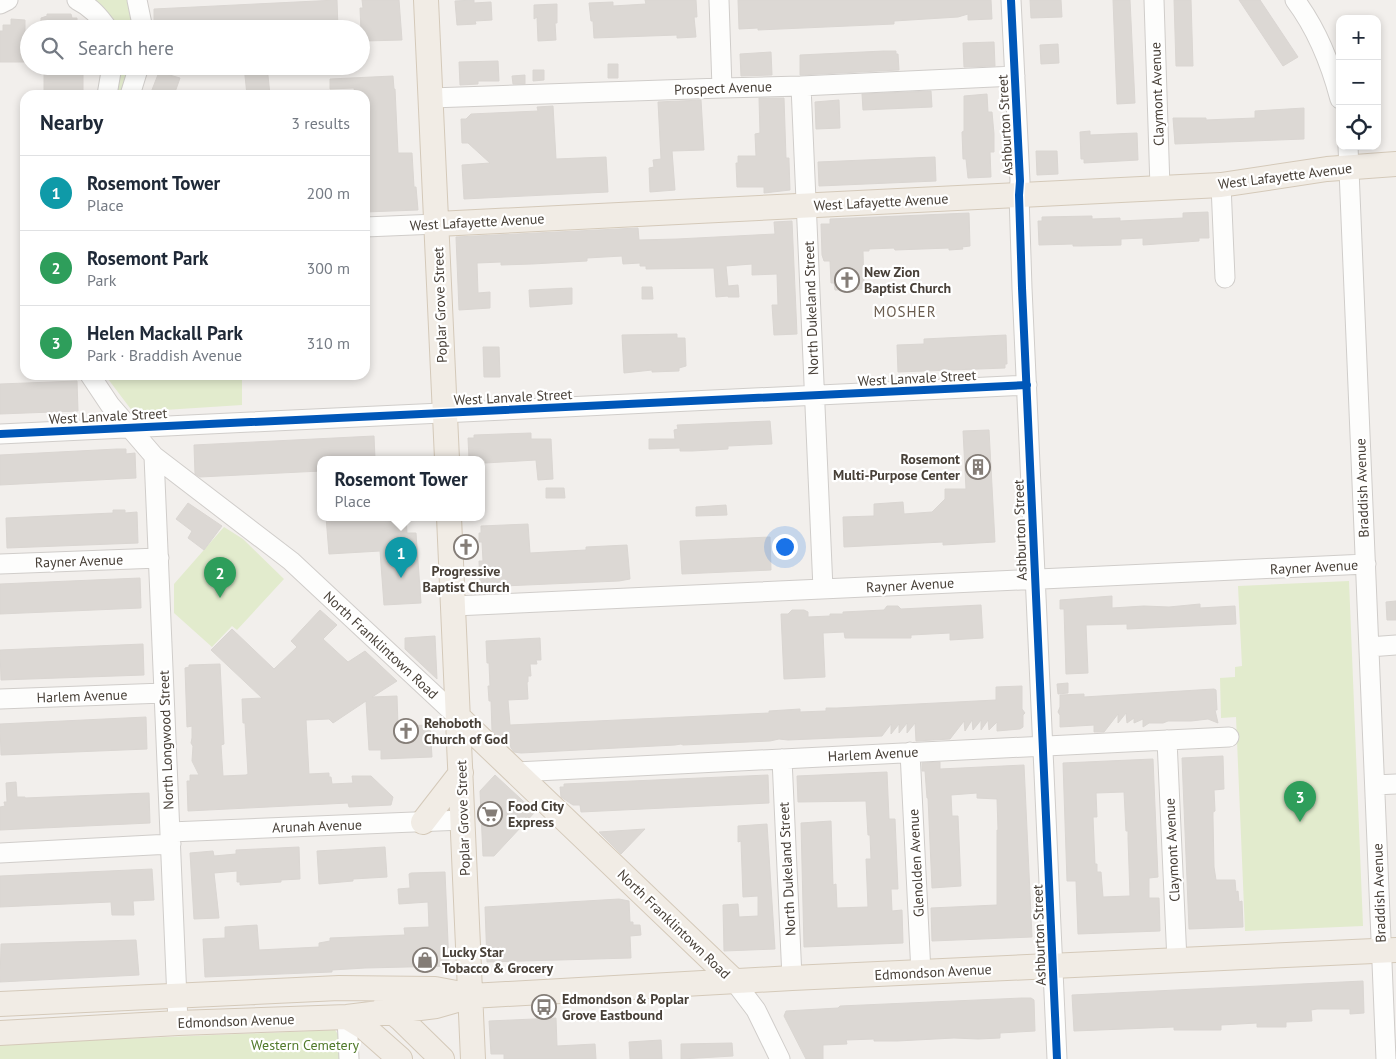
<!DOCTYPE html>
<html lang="en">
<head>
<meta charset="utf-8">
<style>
	:root { --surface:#fff; --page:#f6f6f7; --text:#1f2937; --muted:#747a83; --line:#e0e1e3; --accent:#0f766e }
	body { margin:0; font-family:"PT Sans",sans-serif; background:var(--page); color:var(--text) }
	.controls { position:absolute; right:15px; top:15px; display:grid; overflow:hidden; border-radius:10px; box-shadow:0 2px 8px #0003 }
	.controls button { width:45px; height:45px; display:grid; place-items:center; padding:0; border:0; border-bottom:1px solid var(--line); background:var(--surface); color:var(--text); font:25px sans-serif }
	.you { position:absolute; left:784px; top:546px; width:18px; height:18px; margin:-12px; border:4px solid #fff; border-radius:50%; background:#1a73e8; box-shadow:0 0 0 8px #1a73e833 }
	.badge { display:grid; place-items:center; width:32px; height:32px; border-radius:50%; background:var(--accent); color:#fff; font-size:16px; font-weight:700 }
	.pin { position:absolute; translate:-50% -41px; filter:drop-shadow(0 1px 2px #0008) }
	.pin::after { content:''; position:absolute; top:26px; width:18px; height:15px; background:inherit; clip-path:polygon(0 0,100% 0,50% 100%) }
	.popup { position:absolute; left:317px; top:456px; width:168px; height:65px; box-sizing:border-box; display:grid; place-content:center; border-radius:10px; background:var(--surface); filter:drop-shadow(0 1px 4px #0005); font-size:16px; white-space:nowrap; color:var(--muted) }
	.popup b { font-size:19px; color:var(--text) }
	.popup::after { content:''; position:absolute; left:50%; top:100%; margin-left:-10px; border:10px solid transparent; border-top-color:var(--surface) }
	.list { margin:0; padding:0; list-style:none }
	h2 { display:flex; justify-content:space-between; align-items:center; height:65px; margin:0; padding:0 20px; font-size:21px }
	h2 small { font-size:16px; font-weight:400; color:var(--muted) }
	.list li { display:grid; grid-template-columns:32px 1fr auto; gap:15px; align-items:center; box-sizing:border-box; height:75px; padding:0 20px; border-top:1px solid var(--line) }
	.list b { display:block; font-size:19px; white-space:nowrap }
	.list p { margin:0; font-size:16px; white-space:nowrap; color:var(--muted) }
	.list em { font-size:16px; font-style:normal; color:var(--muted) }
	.icon { flex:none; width:28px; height:28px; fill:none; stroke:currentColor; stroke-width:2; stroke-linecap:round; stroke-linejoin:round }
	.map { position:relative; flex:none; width:1396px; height:1059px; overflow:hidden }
	.search { position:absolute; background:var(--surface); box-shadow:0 2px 8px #0003; left:20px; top:20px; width:350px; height:55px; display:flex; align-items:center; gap:12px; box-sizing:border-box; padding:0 18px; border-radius:28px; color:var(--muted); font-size:19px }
	.panel { position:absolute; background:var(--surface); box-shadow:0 2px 8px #0003; left:20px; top:90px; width:350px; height:290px; border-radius:15px }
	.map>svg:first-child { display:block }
</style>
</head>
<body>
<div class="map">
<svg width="1396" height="1059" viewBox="0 0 1396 1059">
	<rect width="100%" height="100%" fill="#f2efec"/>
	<path fill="#e2ebcd" d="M90 0H129L134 29H111Z
		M116 66H131L122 95H111Z
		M105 375H242V405L133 412Z
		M224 527 243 539 284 579 237 630 232 626 212 647 174 613V584Z
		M1349 581 1363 926 1245 931 1236 717 1221 718 1220 678 1235 677V667L1242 666 1238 586Z
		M335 1030 342 1040 343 1059H0V1044Z"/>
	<path fill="#dcd8d4" stroke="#dad6d2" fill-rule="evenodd" d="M337 0 338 29H154V9Z
		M362 0H399L402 40 364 41 363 32H361L360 8H363Z
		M474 0V3L491 2 492 20 475 21 476 24 457 25 455 1Z
		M645 0H696L697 17H694L696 37 677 38V35L594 38 593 21H591L589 3 613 2V6L646 4Z
		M738 0H991L992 19 968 20V14L958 17 894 21V24L758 30V28L739 29Z
		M1030 0H1061L1062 17 1031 18Z
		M1113 0H1130L1135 103 1117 104Z
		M1174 0H1191L1193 66H1176Z
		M1239 0H1260L1298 57 1283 66Z
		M557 4V23H555L556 40 538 41 537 17 534 19V5Z
		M47 14H71L72 18H77V29H41V18L47 16Z
		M11 19 25 20V62H0V31H3V25H11Z
		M994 42 995 66 964 67 963 43Z
		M1058 44 1059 63 1041 64 1040 45Z
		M884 51H896V54H898L899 70 800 75V55Z
		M771 52 772 75 741 76 740 54Z
		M498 61 499 81H478V84L460 85 459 62Z
		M608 64H618V78H608Z
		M44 66H83V95H44Z
		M244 66H267L270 95H247Z
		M533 70H544V80L533 81Z
		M159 72 180 78 174 95H150Z
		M525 75V84H513L512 76Z
		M393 76 394 89H395L398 153H412L414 187H416L418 210 365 212V189H369L366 150H365V95H355L354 88 330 89V79Z
		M931 91 932 107 863 110 862 94Z
		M987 94 988 112H992L994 134V152H990L991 177 968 178 966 159H963L962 132 964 131V96Z
		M759 98H784L786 158H789V161L790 190 764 193V187H737L736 163H738V156H756L755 134 760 133Z
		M701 100 704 150 672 151 675 190 650 192 649 168 654 167 653 160 661 159 658 102Z
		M839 100 840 128 816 129 815 102Z
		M553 106 556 159 606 157 608 192 464 199 462 165 490 163 468 143H462L461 119H466L471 114 538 111 537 107Z
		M1304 108V139L1175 144 1173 118H1206V120L1255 118V111Z
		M1090 131V135L1137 133 1138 160 1084 163V159H1081L1080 132Z
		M1036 151H1057L1058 174 1037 175Z
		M935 157 936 181 819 186 818 162Z
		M1208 212 1209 238H1199V241L1143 245V238L1121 239V245L1081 246H1073V244L1039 245 1038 221H1042V217L1092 216V219L1120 218V221L1183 218V213Z
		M969 213 970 246 962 247 963 249 949 250V248L895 250 894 248 869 249V251H863L864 289 835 290 834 283H831L830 261H824L822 255 821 224H830V219Z
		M792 221 797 334 774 335 772 305H778L777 274 752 275V264L726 266 728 286 738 285 739 297H728V296L716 297 714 268 646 269V266H640V263L623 264 622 256 587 258V261L532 264 501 265V262L477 263 478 293 490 292V308L459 310 456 237 638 228 639 240 677 239 775 234 774 222Z
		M642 287H652L653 299H642Z
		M572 288V304L530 307 529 290Z
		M677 334V338H685L686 366 679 368V371L652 372V370L624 373 622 335Z
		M1006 335 1007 364H1005V368L898 372 897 345 924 344V339Z
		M483 347H499L500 377H484Z
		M77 381 78 411 0 414V384Z
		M770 421 772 444 728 446V449L692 451H680V448L649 449V439H675L674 430 678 429 677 425Z
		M989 430 995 542 943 545V542L844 547 843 517 874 516V504L903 502 904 514 932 512 945 499V489H966L963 431Z
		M531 433V439H551L553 479 538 480 536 460 485 463V460L469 459 468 438H474V435Z
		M374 436 375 459H321V471L200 477 195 474 194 445Z
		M117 449H126V454L135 453 136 478 0 485V455Z
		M546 488H564L565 498H546Z
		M188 503 222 526 204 550 188 538 192 531 176 519Z
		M726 505 727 515 696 516V507Z
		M113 510H125V513L137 512 138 543 7 548 6 518 113 513Z
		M326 517H406L407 533H416L421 603 384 605 380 551 329 554Z
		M528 524 530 553 586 550V547L627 545 630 579 619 581 480 587 479 561H483L482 542H479V533H481V526Z
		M770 537 771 570 682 574 680 541Z
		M140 578 141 608 0 614V584Z
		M1112 596V608L1144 606 1169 607 1200 604V608L1235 606 1236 624 1127 629V624L1086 625 1088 673 1066 674 1064 609H1060V600Z
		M1396 601V620H1387L1386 602Z
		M981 605 983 638 950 640V633L911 635V638H845L844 632 823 633 825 677 784 679 781 614H788L792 610H804L808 612V617L830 616V614H843V612L884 610 887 606H898L901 609Z
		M320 610 337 625 323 639 348 662 365 651 397 681 372 697 397 696 398 726 430 725 432 757 381 759V750H369L366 701 333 723 329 719 306 720 309 774 329 773V777H331L332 784 353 783 352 776H371L393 797 391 805 349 807 348 803 188 811 187 781H190V775H199L192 761 193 746 191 743 192 738V726L187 727 185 668 189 667V665L220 664 224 744 221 745 223 776 246 775 248 774 245 723H243L242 699 262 698 211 650 232 629 274 669 297 647 291 641Z
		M435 636 436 658 437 679 405 649V638Z
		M540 638 541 660H536L537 664H530L531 676H528V682H527L528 699 508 700 510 725 769 713V711L800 709V712L826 711V708H837L996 700V687L1022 686V709L1025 713 1023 715V727L1020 729 997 731V722L989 730 988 720 981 730V720L973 730 972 720 965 731 964 721 950 739 916 741 915 723 907 733V723L899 733V724L891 734V724L882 736 788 740 779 739 770 741 683 745 681 744 675 745 521 753 514 752 511 748 510 743H505L492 731 491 701H489L488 686H490L489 663H487L486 641Z
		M143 644 144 675 1 680 0 650Z
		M1068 683V693L1058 694 1057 684Z
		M1214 689 1216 690 1217 710H1215L1218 723 1208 719 1191 721H1168L1163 723H1149L1143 727V719L1134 723V718L1127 723 1126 713 1118 723V714L1104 732H1094V725L1060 727V715L1058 712 1060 707V695L1084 694V697Z
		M146 717 147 749 1 755 0 724Z
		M1223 756 1224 789 1214 790 1215 811 1213 812V818L1214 867 1216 880H1235L1236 892 1238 891 1239 902 1242 901 1243 927 1189 929 1182 758Z
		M1153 759 1158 877 1149 878V898H1159L1160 931 1078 934 1076 881H1067L1063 763ZM1124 792 1126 831H1128V838L1130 896 1103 897 1101 872H1097V864H1095L1093 817H1097L1096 793Z
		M940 762V769L1024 765 1032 937 932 941 931 908 997 905V830H998L997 799 977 798V793L951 795 952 816H958L961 886 932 888 928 798H927L925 771H922V763Z
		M887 772 889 819H895L898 889H891L892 911 902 910 903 943 804 947 801 823 831 821 833 885 836 884 837 908 868 907 866 859H871L870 835H868L866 801 798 802 797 776Z
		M495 775 535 812 494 856H483L480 791Z
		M768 775 769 803 581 812 580 805H573L561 797 560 787H564V784Z
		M16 782 17 797H25V798L149 793 150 823 0 830V807L5 806 4 802H7L6 783Z
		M767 824 775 949 724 951 723 905 738 904 739 917 758 916V896L743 897 741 841 738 842V826Z
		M645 829 621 854 599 832 630 830Z
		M299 847 300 879 281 880V882L240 885V882H237V871L214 873 219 918 194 919 190 853 213 851 214 856 236 854V850Z
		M385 847 387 877 353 879V881L319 884 317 851Z
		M152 869 154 900 133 901 134 915H112L111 902 0 907V876Z
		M445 872 449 966 365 968 332 970V972L205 977 203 939 225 938V927L257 925 259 950 319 947V943L330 941V938L405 935 404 928 429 927 428 902 399 904 398 889 410 888 409 874 411 873Z
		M619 899 629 901 630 922H633V925H640L641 935 630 936 631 958 487 962 485 907Z
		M136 940 139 975 0 982 1 944Z
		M1363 981 1364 1013 1350 1014V1009H1317L1311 1010 1312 1021 1286 1022V1027H1257V1023L1221 1025V1030H1174V1027L1074 1031 1072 995Z
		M1022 998H1031L1034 1000 1035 1031 1000 1033V1038L978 1039 954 1038 897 1041H874V1039L846 1040 847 1044 823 1045V1059H806L784 1016 786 1011 838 1008 840 1006Z
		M556 1018 557 1046 595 1044 596 1059H504V1054H491L489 1021Z
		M661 1040 662 1059H630L629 1042Z
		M732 1043 733 1056 681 1059V1044Z"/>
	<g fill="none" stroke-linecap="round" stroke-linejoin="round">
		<defs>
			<path id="minor" d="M77 0C91 7 99 16 108 29
				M137 0 143 29
				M719 0 722 88
				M1011 0 1020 181 1019 195 1022 288 1057 1059
				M1154 0 1160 188
				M1295 0C1316 28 1331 65 1340 99
				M0 4 8 0
				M801 86 823 589
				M107 95 112 66
				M130 95 139 66
				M431 98 722 88 801 86 1015 76
				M1348 146 1386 1059
				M1221 185 1225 278
				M365 227 437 224
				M90 375 110 405 154 456 291 561 458 717
				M0 434 1027 385
				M154 456 178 1023
				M0 564 159 558
				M454 606 1366 564
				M1369 647 1396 645
				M0 699 164 693
				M1167 740 1177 961
				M910 752 921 973
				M782 759 792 978
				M516 772 1229 737
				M1375 785 1396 784
				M170 832 463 820
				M0 853 171 844
				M734 981 756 1010 780 1059
				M347 1017 349 1059"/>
			<path id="major" d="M426 0 447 459
				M437 224 1221 185 1327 169 1396 164
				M449 517 473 1059
				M458 717 734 981
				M423 822 461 773
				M0 1004 339 988 435 989 467 995
				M385 1006 401 1019 442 1059
				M347 1017 365 1028 400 1059
				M0 1033 178 1023 347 1017 436 1006 471 996 792 978 1396 950"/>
		</defs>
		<use href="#minor" stroke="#d0cdca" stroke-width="21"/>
		<use href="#major" stroke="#d4c9b9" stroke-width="26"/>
		<use href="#minor" stroke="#fdfdfc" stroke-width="19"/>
		<use href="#major" stroke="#f1ece5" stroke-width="24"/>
		<defs>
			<path id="cycleway" d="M1011 0 1020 181 1019 195 1022 288 1057 1059
				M0 434 1027 385"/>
		</defs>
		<use href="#cycleway" stroke="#fff" stroke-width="11"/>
		<use href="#cycleway" stroke="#0057b8" stroke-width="8"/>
	</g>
	<defs>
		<symbol id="church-ring" viewBox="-11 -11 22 22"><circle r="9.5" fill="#fff" stroke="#847d77" stroke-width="1.5"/><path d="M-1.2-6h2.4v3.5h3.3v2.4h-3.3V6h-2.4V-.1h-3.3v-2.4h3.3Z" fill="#847d77"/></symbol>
		<symbol id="building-ring" viewBox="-11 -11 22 22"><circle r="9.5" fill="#fff" stroke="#847d77" stroke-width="1.5"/><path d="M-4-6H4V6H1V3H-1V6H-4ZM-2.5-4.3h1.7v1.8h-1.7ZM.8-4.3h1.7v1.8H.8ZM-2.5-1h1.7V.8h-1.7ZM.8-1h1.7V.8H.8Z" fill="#847d77"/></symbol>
		<symbol id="supermarket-ring" viewBox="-11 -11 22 22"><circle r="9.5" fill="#fff" stroke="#847d77" stroke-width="1.5"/><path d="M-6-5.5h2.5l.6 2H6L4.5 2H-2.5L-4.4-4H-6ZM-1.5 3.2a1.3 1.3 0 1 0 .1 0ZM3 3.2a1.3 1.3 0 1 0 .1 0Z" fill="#847d77"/></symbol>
		<symbol id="shop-ring" viewBox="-11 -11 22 22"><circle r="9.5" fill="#fff" stroke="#847d77" stroke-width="1.5"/><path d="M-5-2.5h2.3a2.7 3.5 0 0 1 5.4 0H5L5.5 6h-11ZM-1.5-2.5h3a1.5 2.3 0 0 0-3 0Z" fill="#847d77"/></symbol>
		<symbol id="bus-ring" viewBox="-11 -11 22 22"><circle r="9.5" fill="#fff" stroke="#847d77" stroke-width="1.5"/><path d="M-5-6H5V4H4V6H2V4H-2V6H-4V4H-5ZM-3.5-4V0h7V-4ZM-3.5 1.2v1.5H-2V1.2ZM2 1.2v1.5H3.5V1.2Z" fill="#847d77"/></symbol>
	</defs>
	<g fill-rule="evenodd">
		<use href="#church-ring" x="833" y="266" width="28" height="28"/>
		<use href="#building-ring" x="964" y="453" width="28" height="28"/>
		<use href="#church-ring" x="452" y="533" width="28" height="28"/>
		<use href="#church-ring" x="392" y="717" width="28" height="28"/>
		<use href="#supermarket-ring" x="476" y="800" width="28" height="28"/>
		<use href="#shop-ring" x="411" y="946" width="28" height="28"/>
		<use href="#bus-ring" x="530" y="993" width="28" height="28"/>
	</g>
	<g text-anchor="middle" stroke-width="4.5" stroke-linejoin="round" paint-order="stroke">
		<g font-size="14" fill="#484038" stroke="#fff">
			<text transform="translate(723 88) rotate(-2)" y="5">Prospect Avenue</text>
			<text transform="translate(1157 94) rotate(-92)" y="5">Claymont Avenue</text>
			<text transform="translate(1005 125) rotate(-93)" y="5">Ashburton Street</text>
			<text transform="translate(1285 176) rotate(-7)" y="5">West Lafayette Avenue</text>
			<text transform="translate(881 202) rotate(-3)" y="5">West Lafayette Avenue</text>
			<text transform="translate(477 222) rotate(-3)" y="5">West Lafayette Avenue</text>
			<text transform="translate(440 305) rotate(-92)" y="5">Poplar Grove Street</text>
			<text transform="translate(811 308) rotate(-92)" y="5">North Dukeland Street</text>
			<text transform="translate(917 378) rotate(-3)" y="5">West Lanvale Street</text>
			<text transform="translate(513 397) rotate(-3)" y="5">West Lanvale Street</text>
			<text transform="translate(108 416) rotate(-3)" y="5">West Lanvale Street</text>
			<text transform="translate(1362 488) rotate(-92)" y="5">Braddish Avenue</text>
			<text transform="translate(1020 530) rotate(-92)" y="5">Ashburton Street</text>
			<text transform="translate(79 561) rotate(-2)" y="5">Rayner Avenue</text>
			<text transform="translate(1314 567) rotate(-3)" y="5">Rayner Avenue</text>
			<text transform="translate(910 585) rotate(-3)" y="5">Rayner Avenue</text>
			<text transform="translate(381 645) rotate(43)" y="5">North Franklintown Road</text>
			<text transform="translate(82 696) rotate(-2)" y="5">Harlem Avenue</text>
			<text transform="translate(166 740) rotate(-92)" y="5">North Longwood Street</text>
			<text transform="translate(873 754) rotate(-3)" y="5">Harlem Avenue</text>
			<text transform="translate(463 818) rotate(-92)" y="5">Poplar Grove Street</text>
			<text transform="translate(317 826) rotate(-2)" y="5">Arunah Avenue</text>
			<text transform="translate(1172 850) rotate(-93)" y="5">Claymont Avenue</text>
			<text transform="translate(916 863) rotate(-93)" y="5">Glenolden Avenue</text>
			<text transform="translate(787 869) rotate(-93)" y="5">North Dukeland Street</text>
			<text transform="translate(1379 893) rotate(-92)" y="5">Braddish Avenue</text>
			<text transform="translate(674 924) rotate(44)" y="5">North Franklintown Road</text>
			<text transform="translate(1039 935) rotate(-92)" y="5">Ashburton Street</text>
			<text transform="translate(933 972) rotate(-3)" y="5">Edmondson Avenue</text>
			<text transform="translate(236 1021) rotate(-2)" y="5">Edmondson Avenue</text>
		</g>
		<g font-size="14" font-weight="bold" fill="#484038" stroke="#fff" text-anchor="start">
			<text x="864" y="277">New Zion<tspan x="864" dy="16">Baptist Church</tspan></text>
			<text x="960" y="464" text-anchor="end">Rosemont<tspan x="960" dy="16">Multi-Purpose Center</tspan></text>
			<text x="466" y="576" text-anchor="middle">Progressive<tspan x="466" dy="16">Baptist Church</tspan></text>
			<text x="424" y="728">Rehoboth<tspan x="424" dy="16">Church of God</tspan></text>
			<text x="508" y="811">Food City<tspan x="508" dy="16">Express</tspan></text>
			<text x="442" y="957">Lucky Star<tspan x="442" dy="16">Tobacco &amp; Grocery</tspan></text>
			<text x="562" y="1004">Edmondson &amp; Poplar<tspan x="562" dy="16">Grove Eastbound</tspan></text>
		</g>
		<g font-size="14" fill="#517a2b" stroke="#fff">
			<text x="305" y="1050">Western Cemetery</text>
		</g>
		<g font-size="15" letter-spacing="1" fill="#6b5d4f" stroke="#fff">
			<text x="905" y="317">MOSHER</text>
		</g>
	</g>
</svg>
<div class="controls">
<button>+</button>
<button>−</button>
<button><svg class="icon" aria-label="locate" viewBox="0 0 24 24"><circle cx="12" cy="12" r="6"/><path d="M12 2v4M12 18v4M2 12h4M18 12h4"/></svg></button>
</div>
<div class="you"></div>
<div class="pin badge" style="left:401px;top:578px;background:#0f9aa8">1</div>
<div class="popup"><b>Rosemont Tower</b>Place</div>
<div class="pin badge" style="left:220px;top:598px;background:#2e9e5b">2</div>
<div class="pin badge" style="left:1300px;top:822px;background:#2e9e5b">3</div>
<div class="search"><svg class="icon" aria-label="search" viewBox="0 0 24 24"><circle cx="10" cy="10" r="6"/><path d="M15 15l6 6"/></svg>Search here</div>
<section class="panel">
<h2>Nearby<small>3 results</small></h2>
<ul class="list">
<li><span class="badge" style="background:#0f9aa8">1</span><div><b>Rosemont Tower</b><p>Place</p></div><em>200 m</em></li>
<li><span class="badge" style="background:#2e9e5b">2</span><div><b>Rosemont Park</b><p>Park</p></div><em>300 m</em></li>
<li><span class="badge" style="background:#2e9e5b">3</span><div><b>Helen Mackall Park</b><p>Park · Braddish Avenue</p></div><em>310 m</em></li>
</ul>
</section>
</div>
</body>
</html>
